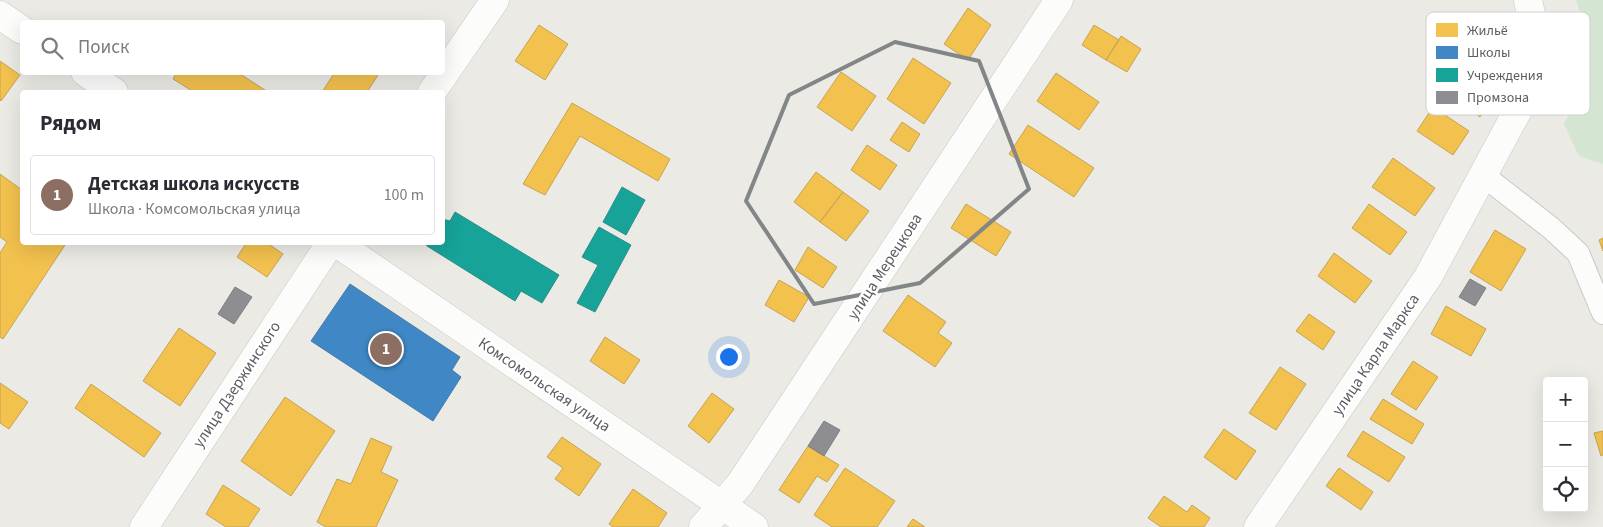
<!DOCTYPE html>
<html lang="ru">
<head>
<meta charset="utf-8">
<style>
	:root { --surface:#fff; --page:#f2f2f3; --text:#2b2b33; --muted:#7c7c81; --line:#e1e1e2; --accent:#2563eb }
	body { margin:0; font-family:"Source Sans 3",sans-serif; background:var(--page); color:var(--text) }
	.controls { position:absolute; right:15px; bottom:15px; display:grid; overflow:hidden; border-radius:5px; box-shadow:0 5px 20px #0002 }
	.controls button { width:45px; height:45px; display:grid; place-items:center; padding:0; border:0; border-bottom:1px solid var(--line); background:var(--surface); color:var(--text); font:25px sans-serif }
	.you { position:absolute; left:728px; top:356px; width:18px; height:18px; margin:-12px; border:4px solid #fff; border-radius:50%; background:#1a73e8; box-shadow:0 0 0 8px #1a73e833 }
	.badge { display:grid; place-items:center; width:32px; height:32px; border-radius:50%; background:var(--accent); color:#fff; font-size:16px; font-weight:700 }
	.pin { position:absolute; translate:-50% -50%; border:2px solid #fff; box-shadow:0 1px 5px #0006 }
	.list { margin:0; padding:0; list-style:none }
	h2 { display:flex; justify-content:space-between; align-items:center; height:65px; margin:0; padding:0 20px; font-size:21px }
	h2 small { font-size:16px; font-weight:400; color:var(--muted) }
	.list li { display:grid; grid-template-columns:32px 1fr auto; gap:15px; align-items:center; box-sizing:border-box; height:80px; margin:0 10px 10px; padding:0 10px; border:1px solid var(--line); border-radius:5px }
	.list b { display:block; font-size:19px; white-space:nowrap }
	.list p { margin:0; font-size:16px; white-space:nowrap; color:var(--muted) }
	.list em { font-size:16px; font-style:normal; color:var(--muted) }
	.icon { flex:none; width:28px; height:28px; fill:none; stroke:currentColor; stroke-width:2; stroke-linecap:round; stroke-linejoin:round }
	.map { position:relative; flex:none; width:1603px; height:527px; overflow:hidden }
	.search { position:absolute; background:var(--surface); box-shadow:0 5px 20px #0002; left:20px; top:20px; width:425px; height:55px; display:flex; align-items:center; gap:12px; box-sizing:border-box; padding:0 18px; border-radius:5px; color:var(--muted); font-size:19px }
	.panel { position:absolute; background:var(--surface); box-shadow:0 5px 20px #0002; left:20px; top:90px; width:425px; height:155px; border-radius:5px }
	.map>svg:first-child { display:block }
</style>
</head>
<body>
<div class="map">
<svg width="1603" height="527" viewBox="0 0 1603 527">
	<rect width="100%" height="100%" fill="#ebeae5"/>
	<path fill="#d4e6d1" d="M1576 0H1603V164L1579 156 1564 124C1570 111 1580 96 1584 83 1593 54 1585 27 1576 0Z"/>
	<path fill="#f2c14e" stroke="#c5a454" d="M968 8 991 25 968 60 944 44Z
		M539 25 568 44 545 80 515 61Z
		M1094 25 1119 40 1106 60 1082 45Z
		M1121 36 1141 49 1127 72 1106 60Z
		M913 58 951 83 924 124 887 99Z
		M0 61 20 75 1 101 0 100Z
		M1477 70 1501 85 1480 117 1457 101Z
		M177 72H237L268 92H194L173 79Z
		M335 72H380L367 92H322Z
		M841 72 876 96 852 131 817 107Z
		M1056 73 1099 102 1079 130 1037 101Z
		M572 103 670 159 658 181 580 136 545 195 523 184Z
		M1433 107 1469 131 1453 155 1417 131Z
		M902 122 920 134 909 152 890 140Z
		M1028 125 1094 168 1074 197 1009 154Z
		M867 145 897 165 880 190 851 170Z
		M1393 158 1435 188 1415 216 1372 187Z
		M816 172 843 192 820 222 794 202Z
		M0 174 22 190V242H67L3 339 0 337V253L7 242 0 237Z
		M843 192 869 211 846 241 820 222Z
		M966 204 1011 232 996 256 951 228Z
		M1369 204 1407 232 1390 255 1352 228Z
		M1495 230 1526 249 1501 291 1470 272Z
		M1603 238V251L1599 240Z
		M247 242H266L283 254 267 277 237 257Z
		M808 247 837 267 823 288 795 270Z
		M1334 253 1372 281 1355 303 1318 276Z
		M779 280 809 297 794 322 765 305Z
		M908 295 946 322 938 333 952 343 935 367 883 331Z
		M1446 306 1486 329 1471 356 1431 334Z
		M1309 314 1335 332 1323 350 1296 331Z
		M179 328 216 353 180 406 143 381Z
		M605 337 640 360 624 384 590 361Z
		M1413 361 1438 377 1416 410 1391 394Z
		M1280 367 1306 384 1276 430 1249 413Z
		M0 383 28 402 9 429 0 423Z
		M91 384 161 433 144 457 75 408Z
		M712 393 734 409 709 443 688 426Z
		M285 397 335 431 291 496 241 461Z
		M1383 399 1424 424 1412 444 1370 419Z
		M1224 429 1256 451 1236 480 1204 457Z
		M1363 431 1405 457 1389 482 1347 456Z
		M1603 431V455L1601 456 1594 433Z
		M562 437 601 464 579 496 555 479 563 468 547 457Z
		M371 438 392 447 381 472 398 480 376 527H326L317 522 337 479 351 484Z
		M808 446 839 465 827 482 817 476 799 503 779 490Z
		M845 468 895 501 877 527H832L814 515Z
		M1339 468 1373 492 1361 510 1326 486Z
		M223 485 260 509 248 527H226L206 514Z
		M633 489 667 513 658 527H613L609 524Z
		M1164 496 1187 512 1192 505 1210 518 1204 527H1161L1148 518Z
		M913 519 925 527H907Z"/>
	<path fill="#3f88c5" stroke="#477ca8" d="M350 284 460 357 452 370 461 377 433 421 311 341Z"/>
	<path fill="#17a398" stroke="#2b8f88" d="M622 187 645 200 626 235 603 222Z
		M455 212 559 275 542 303 521 291 515 301 427 246 425 242H442V219L450 221Z
		M599 227 631 245 595 312 577 303 598 265 582 257Z"/>
	<path fill="#8d8d92" stroke="#7e7f84" d="M1470 279 1486 288 1475 306 1459 297Z
		M235 287 252 297 234 324 218 314Z
		M824 421 840 430 824 456 808 446Z"/>
	<g fill="none" stroke-linecap="round" stroke-linejoin="round">
		<defs>
			<path id="minor" d="M1484 176 1551 228 1578 253 1603 313"/>
			<path id="tertiary" d="M0 15 22 30
				M85 72 114 92
				M432 92 495 0
				M335 242 754 527
				M144 527 331 242
				M703 527 740 484 1059 0
				M1258 527 1428 277 1531 86 1536 37 1528 0"/>
		</defs>
		<use href="#minor" stroke="#c8c8c8" stroke-width="24"/>
		<use href="#tertiary" stroke="#c8c8c8" stroke-width="29"/>
		<use href="#minor" stroke="#fcfcfb" stroke-width="22"/>
		<use href="#tertiary" stroke="#fcfcfb" stroke-width="28"/>
	</g>
	<path fill="none" stroke="#838687" stroke-width="4" stroke-linejoin="round" d="M895 42 979 61 1029 189 920 283 814 304 746 201 789 95Z"/>
	<g text-anchor="middle" stroke-width="5" stroke-linejoin="round" paint-order="stroke">
		<g font-size="16" fill="#5b5f63" stroke="#fff">
			<text transform="translate(884 266) rotate(-57)" y="6">улица Мерецкова</text>
			<text transform="translate(1375 354) rotate(-56)" y="6">улица Карла Маркса</text>
			<text transform="translate(236 384) rotate(-57)" y="6">улица Дзержинского</text>
			<text transform="translate(545 384) rotate(34)" y="6">Комсомольская улица</text>
		</g>
	</g>
	<rect x="1426" y="12" width="164" height="103" rx="8" fill="#fff" stroke="#cecfd0" stroke-width="1"/>
	<rect x="1436" y="23" width="22" height="14" fill="#f2c14e"/>
	<rect x="1436" y="46" width="22" height="13" fill="#3f88c5"/>
	<rect x="1436" y="68" width="22" height="14" fill="#17a398"/>
	<rect x="1436" y="91" width="22" height="13" fill="#8d8d92"/>
	<g font-size="14" fill="#5b5f63">
		<text x="1467" y="35">Жильё</text>
		<text x="1467" y="57">Школы</text>
		<text x="1467" y="80">Учреждения</text>
		<text x="1467" y="102">Промзона</text>
	</g>
</svg>
<div class="controls">
<button>+</button>
<button>−</button>
<button><svg class="icon" aria-label="locate" viewBox="0 0 24 24"><circle cx="12" cy="12" r="6"/><path d="M12 2v4M12 18v4M2 12h4M18 12h4"/></svg></button>
</div>
<div class="you"></div>
<div class="pin badge" style="left:386px;top:349px;background:#8d6e63">1</div>
<div class="search"><svg class="icon" aria-label="search" viewBox="0 0 24 24"><circle cx="10" cy="10" r="6"/><path d="M15 15l6 6"/></svg>Поиск</div>
<section class="panel">
<h2>Рядом<small></small></h2>
<ul class="list">
<li><span class="badge" style="background:#8d6e63">1</span><div><b>Детская школа искусств</b><p>Школа · Комсомольская улица</p></div><em>100 m</em></li>
</ul>
</section>
</div>
</body>
</html>
